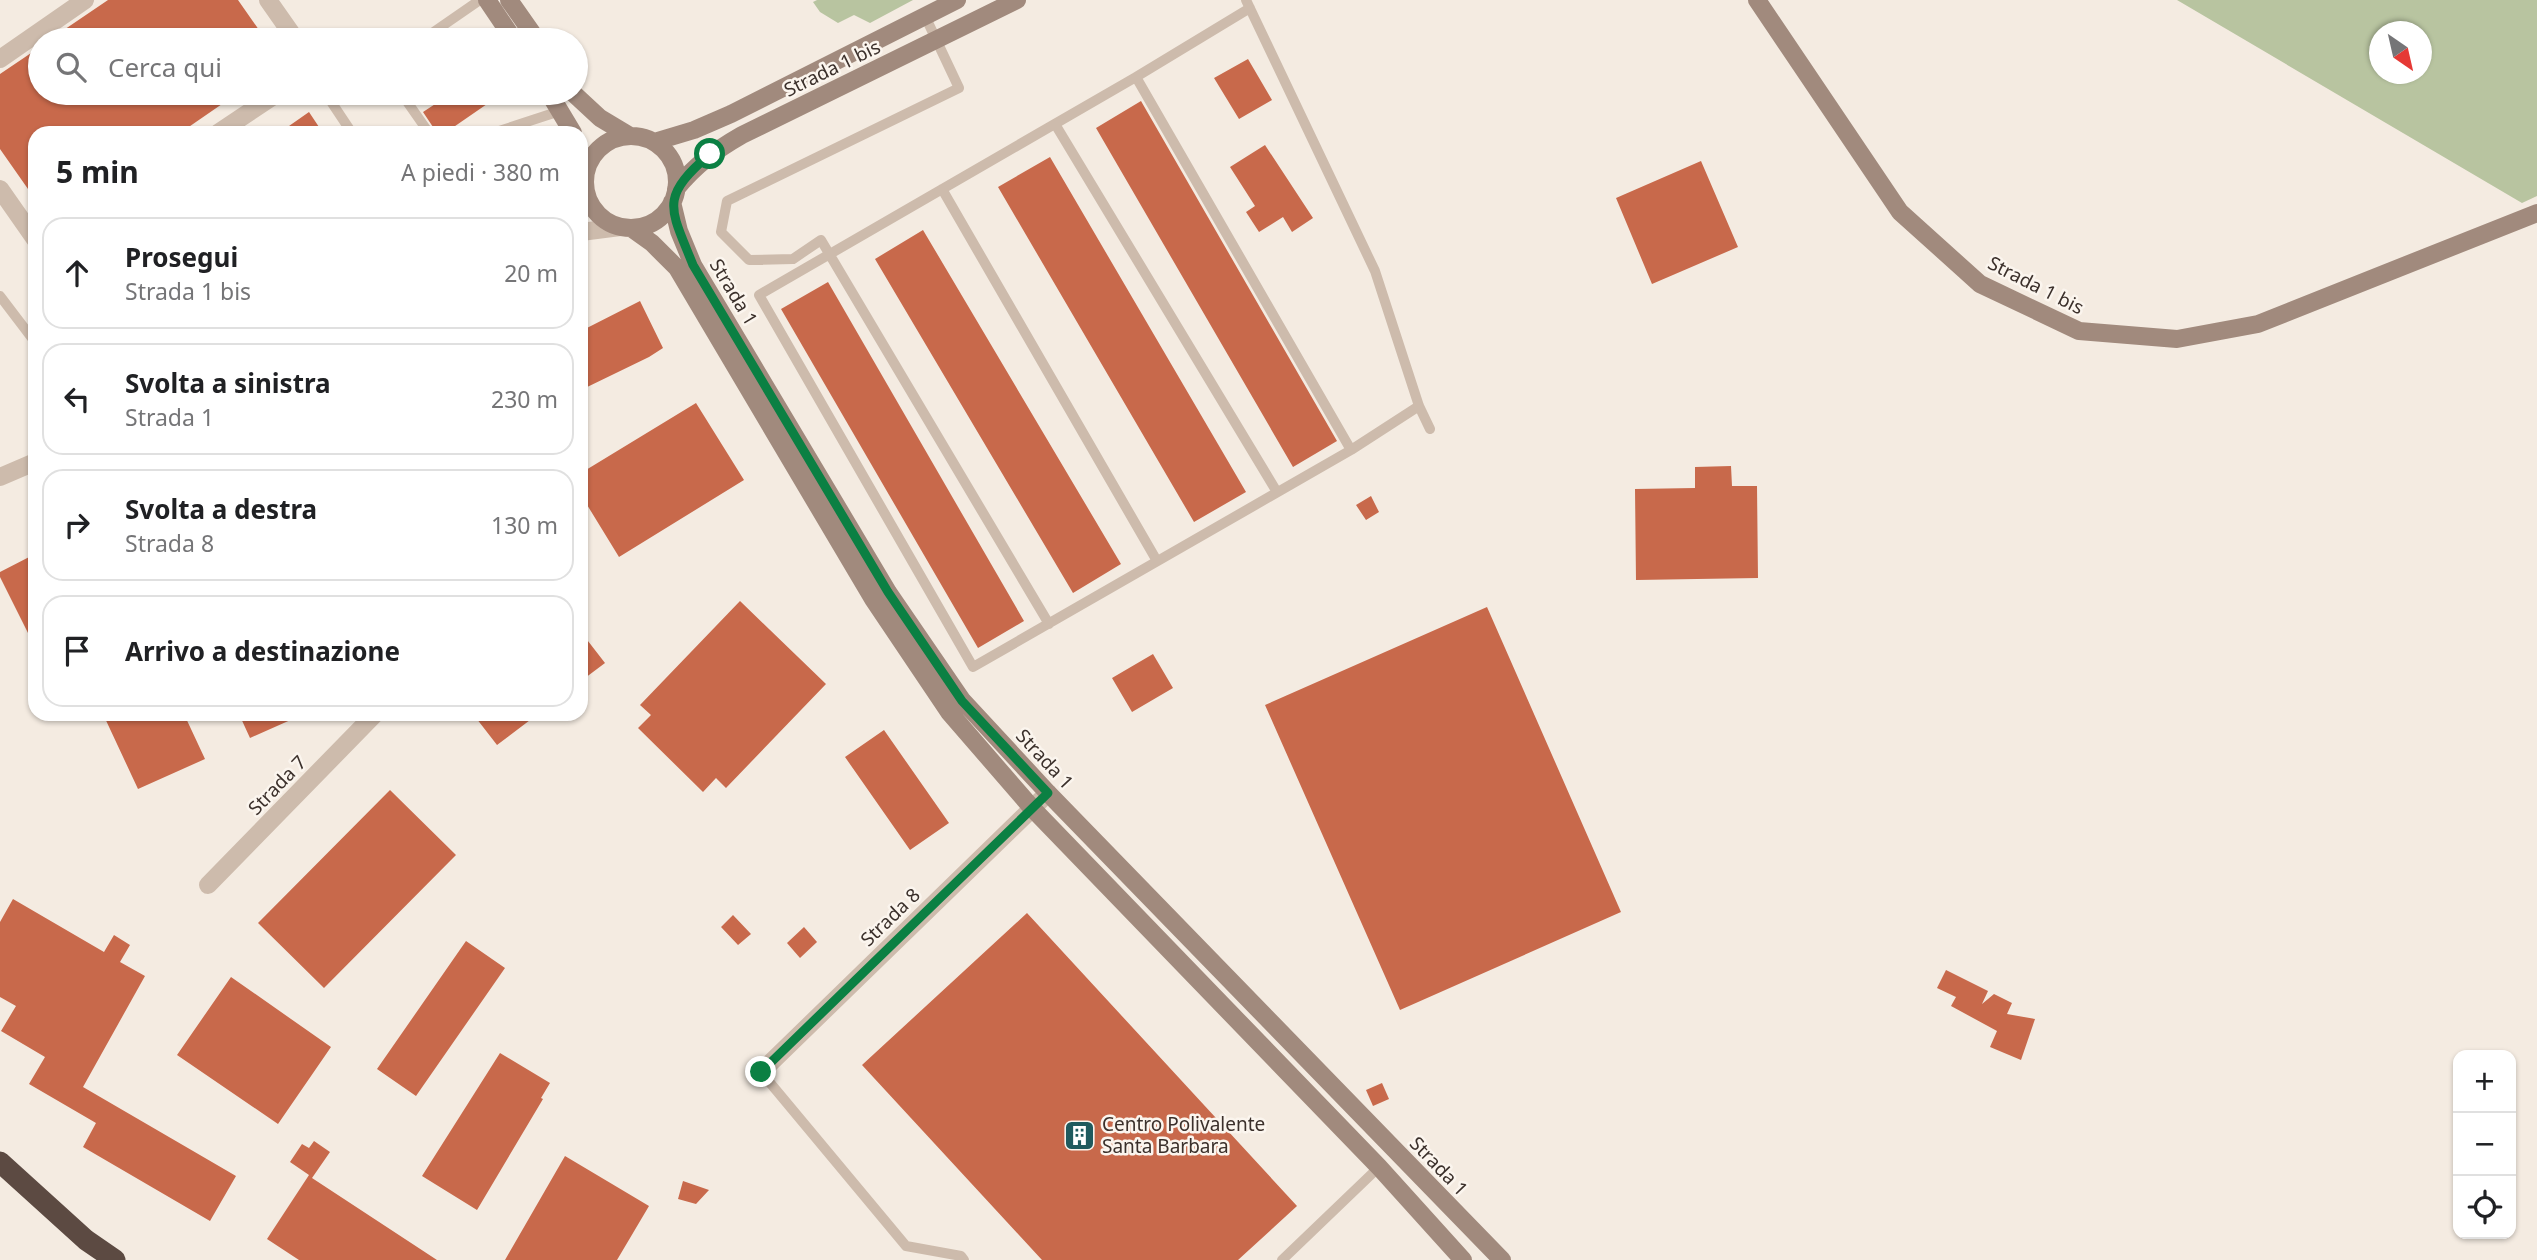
<!DOCTYPE html>
<html lang="it">
<head>
<meta charset="utf-8">
<style>
	:root { --surface:#fff; --page:#f2f2f2; --text:#202124; --muted:#757577; --line:#e0e0e0 }
	body { margin:0; font-family:"Noto Sans",sans-serif; background:var(--page); color:var(--text) }
	.controls { position:absolute; right:21px; bottom:21px; display:grid; overflow:hidden; border-radius:14px; box-shadow:0 2px 5px #0004 }
	.controls button { width:63px; height:63px; display:grid; place-items:center; padding:0; border:0; border-bottom:2px solid var(--line); background:var(--surface); color:var(--text); font:35px sans-serif }
	.compass { position:absolute; left:2369px; top:21px; width:63px; height:63px; border-radius:50%; background:var(--surface); box-shadow:0 2px 5px #0004; rotate:146deg }
	.stop { position:absolute; width:21px; height:21px; margin:-16px; border:5px solid #0b8043; border-radius:50%; background:#fff }
	.stop.end { background:#0b8043; border-color:#fff; box-shadow:0 2px 7px #0008 }
	.list { margin:0; padding:0; list-style:none }
	h2 { display:flex; justify-content:space-between; align-items:center; height:91px; margin:0; padding:0 28px; font-size:30px }
	h2 small { font-size:23px; font-weight:400; color:var(--muted) }
	.list li { display:grid; grid-template-columns:46px 1fr auto; gap:21px; align-items:center; box-sizing:border-box; height:112px; margin:0 14px 14px; padding:0 14px; border:2px solid var(--line); border-radius:21px }
	.list b { display:block; font-size:26px; white-space:nowrap }
	.list p { margin:0; font-size:23px; white-space:nowrap; color:var(--muted) }
	.list em { font-size:23px; font-style:normal; color:var(--muted) }
	.icon { flex:none; width:38px; height:38px; fill:none; stroke:currentColor; stroke-width:2; stroke-linecap:round; stroke-linejoin:round }
	.map { position:relative; flex:none; width:2537px; height:1260px; overflow:hidden }
	.search { position:absolute; background:var(--surface); box-shadow:0 2px 5px #0004; left:28px; top:28px; width:560px; height:77px; display:flex; align-items:center; gap:18px; box-sizing:border-box; padding:0 24px; border-radius:38px; color:var(--muted); font-size:26px }
	.panel { position:absolute; background:var(--surface); box-shadow:0 2px 5px #0004; left:28px; top:126px; width:560px; height:595px; border-radius:21px }
	.map>svg:first-child { display:block }
</style>
</head>
<body>
<div class="map">
<svg width="2537" height="1260" viewBox="0 0 2537 1260">
	<rect width="100%" height="100%" fill="#f4ebe1"/>
	<path fill="#b8c4a0" fill-rule="evenodd" d="M817 0H913L870 23 854 15 838 23 820 12 813 2Z
		M2177 0H2537V196L2522 203ZM2380 32H2422V74H2380Z"/>
	<path fill="#c8694b" d="M108 0H238L266 40H49Z
		M40 47V93H238L180 133H35V199L0 149V74Z
		M1248 59 1272 100 1239 119 1214 78Z
		M452 93H503L445 133H437L423 112Z
		M1141 101 1337 441 1293 467 1096 128Z
		M309 112 323 133H279Z
		M1265 145 1313 218 1292 232 1283 217 1259 232 1246 212 1255 206 1230 167Z
		M1050 157 1246 492 1194 522 998 187Z
		M1701 161 1738 247 1652 284 1616 198Z
		M923 230 1121 564 1073 593 875 259Z
		M828 282 1024 621 978 648 781 309Z
		M640 301 663 348 649 357 581 390V331Z
		M696 403 744 480 619 557 581 495V473Z
		M1731 466 1732 486H1757L1758 578 1636 580 1635 489 1695 488V467Z
		M1371 496 1379 512 1366 520 1356 505Z
		M35 554V647L0 577V572Z
		M740 601 826 684 726 788 716 778 703 792 638 728 651 715 640 705Z
		M1487 607 1621 912 1400 1010 1265 705Z
		M581 632 605 663 581 681Z
		M1153 654 1173 688 1132 712 1112 678Z
		M103 714H184L205 759 138 789Z
		M239 714H304L250 738Z
		M473 714H538L497 745Z
		M884 730 949 823 910 850 845 757Z
		M390 790 456 855 324 988 258 923Z
		M13 899 104 952 114 935 130 945 120 962 145 976 83 1087 236 1176 210 1221 83 1147 96 1123 29 1084 45 1057 1 1031 16 1006 0 997V922Z
		M1027 913 1297 1206 1238 1260H1042L862 1065Z
		M733 915 751 934 738 945 721 927Z
		M804 927 817 942 800 958 787 943Z
		M466 941 505 968 416 1096 377 1069Z
		M1946 970 1988 991 1982 1004 1994 994 2012 1003 2007 1014 2035 1019 2021 1060 1990 1047 1997 1031 1951 1006 1956 997 1937 988Z
		M231 977 331 1047 278 1124 177 1055Z
		M500 1053 550 1083 541 1098 543 1099 477 1210 422 1176Z
		M1382 1083 1389 1099 1373 1106 1366 1090Z
		M314 1141 330 1152 312 1178 437 1260H299L267 1239 309 1175 290 1162 302 1144 309 1148Z
		M565 1156 649 1206 617 1260H505Z
		M683 1181 709 1190 696 1204 678 1199Z"/>
	<g fill="none" stroke-linecap="round" stroke-linejoin="round">
		<path stroke="#cdbbac" stroke-width="10" d="M1246 0 1375 271 1419 406 1430 429
			M925 16 959 88 727 201 721 232 749 260 793 259 821 240 1049 624
			M422 40 480 0
			M1136 77 1250 8
			M347 93 332 103 352 133
			M401 93 429 133
			M1055 124 1277 492
			M493 133 560 111
			M942 189 1157 561
			M0 296 35 342
			M1351 450 1136 77 759 295 973 667 1351 450 1419 406
			M761 1072 906 1246 961 1256 964 1260
			M1282 1260 1379 1167"/>
		<path stroke="#cdbbac" stroke-width="18" d="M268 0 296 40
			M0 59 85 0
			M218 133 278 93
			M0 189 35 239
			M581 191 584 186
			M581 232 620 227
			M0 477 35 462
			M208 885 375 714
			M761 1072 1048 793"/>
		<path stroke="#a18a7d" stroke-width="18" d="M487 0 514 40
			M509 0 537 40
			M1757 0 1900 212 1980 284 2079 331 2177 339 2258 324 2537 213
			M549 93 573 133
			M573 93 600 118 630 136
			M585 182a46 46 0 1 1 92 0a46 46 0 1 1-92 0Z
			M654 142 694 130 731 114 957 0
			M676 189C695 165 716 150 742 135L1017 0
			M672 202 679 231 693 265 888 592 962 700 1048 793 1502 1260
			M631 228 652 243 677 268 873 599 949 712 1032 808 1379 1167 1463 1260"/>
		<path stroke="#5c4a42" stroke-width="21" d="M0 1162 86 1240 115 1260"/>
	</g>
	<g fill="none" stroke-linecap="round" stroke-linejoin="round">
		<path stroke="#0b8043" stroke-width="9" d="M710 154C659 198 670 207 693 265L888 592 962 701 1048 793 761 1072"/>
	</g>
	<defs>
		<symbol id="building-square" viewBox="-11 -11 22 22"><rect x="-9" y="-9" width="18" height="18" rx="4" fill="#1f5a5e" stroke="#fbf5ee"/><path d="M-4-6H4V6H1V3H-1V6H-4ZM-2.5-4.3h1.7v1.8h-1.7ZM.8-4.3h1.7v1.8H.8ZM-2.5-1h1.7V.8h-1.7ZM.8-1h1.7V.8H.8Z" fill="#fff"/></symbol>
	</defs>
	<g fill-rule="evenodd">
		<use href="#building-square" x="1062" y="1118" width="35" height="35"/>
	</g>
	<g text-anchor="middle" stroke-width="5" stroke-linejoin="round" paint-order="stroke">
		<g font-size="19" fill="#3b302b" stroke="#fbf5ee">
			<text transform="translate(832 68) rotate(-26)" y="7">Strada 1 bis</text>
			<text transform="translate(2036 285) rotate(27)" y="7">Strada 1 bis</text>
			<text transform="translate(734 292) rotate(59)" y="7">Strada 1</text>
			<text transform="translate(1045 759) rotate(47)" y="7">Strada 1</text>
			<text transform="translate(277 785) rotate(-46)" y="7">Strada 7</text>
			<text transform="translate(890 917) rotate(-44)" y="7">Strada 8</text>
			<text transform="translate(1439 1166) rotate(46)" y="7">Strada 1</text>
		</g>
		<g font-size="19" fill="#3b302b" stroke="#fbf5ee" text-anchor="start">
			<text x="1102" y="1131">Centro Polivalente<tspan x="1102" dy="22">Santa Barbara</tspan></text>
		</g>
	</g>
</svg>
<div class="controls">
<button>+</button>
<button>−</button>
<button><svg class="icon" aria-label="locate" viewBox="0 0 24 24"><circle cx="12" cy="12" r="6"/><path d="M12 2v4M12 18v4M2 12h4M18 12h4"/></svg></button>
</div>
<svg class="compass" viewBox="-18 -18 36 36"><path d="M0-13l5 13h-10z" fill="#e53935"/><path d="M0 13l5-13h-10z" fill="#757577"/></svg>
<div class="stop" style="left:710px;top:154px"></div>
<div class="stop end" style="left:761px;top:1072px"></div>
<div class="search"><svg class="icon" aria-label="search" viewBox="0 0 24 24"><circle cx="10" cy="10" r="6"/><path d="M15 15l6 6"/></svg>Cerca qui</div>
<section class="panel">
<h2>5 min<small>A piedi · 380 m</small></h2>
<ul class="list">
<li><svg class="icon" aria-label="ahead" viewBox="0 0 24 24"><path d="M12 20V5M6 11l6-6 6 6"/></svg><div><b>Prosegui</b><p>Strada 1 bis</p></div><em>20 m</em></li>
<li><svg class="icon" aria-label="left" viewBox="0 0 24 24"><path d="M17 20v-9H6M10 6l-5 5 5 5"/></svg><div><b>Svolta a sinistra</b><p>Strada 1</p></div><em>230 m</em></li>
<li><svg class="icon" aria-label="right" viewBox="0 0 24 24"><path d="M7 20v-9h11M14 6l5 5-5 5"/></svg><div><b>Svolta a destra</b><p>Strada 8</p></div><em>130 m</em></li>
<li><svg class="icon" aria-label="arrive" viewBox="0 0 24 24"><path d="M6 21V4h12l-3 4 3 4H6"/></svg><div><b>Arrivo a destinazione</b></div></li>
</ul>
</section>
</div>
</body>
</html>
